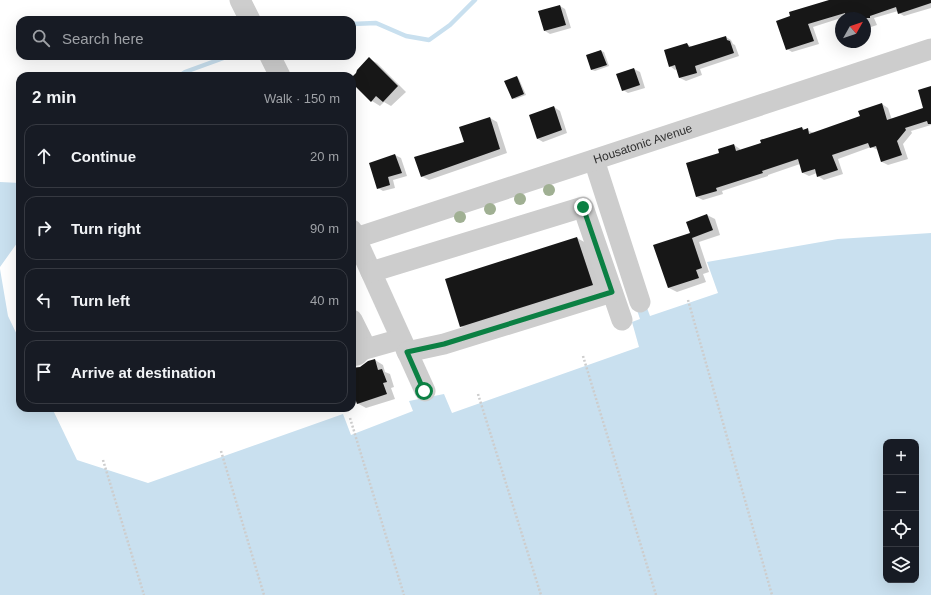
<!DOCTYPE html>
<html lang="en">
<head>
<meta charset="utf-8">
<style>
	:root { --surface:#171b24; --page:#242831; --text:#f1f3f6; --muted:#9ea1a6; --line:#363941 }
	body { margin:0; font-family:Helvetica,sans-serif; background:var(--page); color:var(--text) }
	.controls { position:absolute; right:12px; bottom:12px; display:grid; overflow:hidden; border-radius:8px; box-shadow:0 4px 16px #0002 }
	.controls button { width:36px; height:36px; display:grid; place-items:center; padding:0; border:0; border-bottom:1px solid var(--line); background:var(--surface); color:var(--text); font:20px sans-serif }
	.compass { position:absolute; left:835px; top:12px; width:36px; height:36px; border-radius:50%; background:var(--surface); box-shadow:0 4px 16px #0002; rotate:50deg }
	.stop { position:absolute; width:12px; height:12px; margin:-9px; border:3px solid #0b8043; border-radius:50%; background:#fff }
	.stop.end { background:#0b8043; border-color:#fff; box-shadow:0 1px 4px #0008 }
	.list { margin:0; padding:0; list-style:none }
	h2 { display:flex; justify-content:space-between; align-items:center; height:52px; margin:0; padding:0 16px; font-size:17px }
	h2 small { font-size:13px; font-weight:400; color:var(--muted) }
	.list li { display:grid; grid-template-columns:26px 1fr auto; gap:12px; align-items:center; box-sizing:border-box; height:64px; margin:0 8px 8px; padding:0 8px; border:1px solid var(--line); border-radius:12px }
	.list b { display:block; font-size:15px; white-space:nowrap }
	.list em { font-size:13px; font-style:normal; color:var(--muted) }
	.icon { flex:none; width:22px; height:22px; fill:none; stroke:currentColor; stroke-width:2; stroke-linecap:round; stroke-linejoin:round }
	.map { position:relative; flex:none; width:931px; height:595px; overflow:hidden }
	.search { position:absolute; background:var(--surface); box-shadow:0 4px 16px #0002; left:16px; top:16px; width:340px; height:44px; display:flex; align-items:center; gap:10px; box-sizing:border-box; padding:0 14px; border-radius:12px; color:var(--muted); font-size:15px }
	.panel { position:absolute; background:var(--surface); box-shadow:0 4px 16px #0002; left:16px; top:72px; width:340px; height:340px; border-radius:12px }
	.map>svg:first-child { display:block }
</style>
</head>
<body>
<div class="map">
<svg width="931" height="595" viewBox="0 0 931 595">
	<rect width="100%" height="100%" fill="#fff"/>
	<path fill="#c9e0ef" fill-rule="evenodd" d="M0 182 20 183V239L0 267Z
		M931 233V595H0V269L8 316 20 341V408H52L77 460 148 483 343 414 351 435 413 411 409 401 444 394 452 413 639 347 632 322 640 319 635 304 644 300 650 316 718 293 707 262 838 239ZM886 442H916V580H886Z"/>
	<path fill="#0003" d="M832 0H931V8L904 16 899 13 898 11 874 18 877 25 865 29V18H847V17L841 18 813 27 819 44 792 52 787 49 778 22Z
		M560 6 565 9 571 28 550 34 545 31Z
		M726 37 731 40 733 44 735 45 739 56 700 69 702 75 686 81 680 78 677 69 675 70 670 66 687 44 692 47Z
		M601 51 604 52 609 66 595 71 592 70Z
		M369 59 377 63 406 92 391 106 384 102 380 106 372 101 352 82V79Z
		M634 69 640 72 645 88 628 93 623 90 617 75Z
		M517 77 519 79 526 95 515 99 512 98Z
		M931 87V125L911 131 912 133 903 144 908 159 888 165 882 162 878 150 871 147 838 159 843 174 824 180 818 176 817 173 809 176 803 173 800 164 768 175V176L722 191 723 194 703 200 697 197 720 154 734 145 740 149V151L802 128 814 133 861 117 882 104 888 108 892 120 924 109Z
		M554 107 560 111 567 133 543 142 538 139Z
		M490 118 497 122 507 153 429 180 421 176 465 142Z
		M395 155 401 158 407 176 393 180 395 188 383 191 378 188Z
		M707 215 715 219 720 235 699 242 709 272 703 274 706 282 677 292 669 288 655 246 691 233Z
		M577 238 588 244 603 291 472 332 461 326Z
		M375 360 383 365 385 372 390 374 394 387 391 388 395 399 366 408 357 403 352 387V368H360Z"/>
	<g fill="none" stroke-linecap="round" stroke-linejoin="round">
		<path stroke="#c9e0ef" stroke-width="4.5" d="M352 24 376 23 406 36 429 40 450 25 475 0
			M179 76 185 72 229 56"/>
	</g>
	<path fill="#171717" d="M829 0H931V3L898 14 896 7 870 16V18H846L845 13 808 24 814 41 786 50 776 21 790 16 789 12Z
		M560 5 566 25 544 31 538 11Z
		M726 36 727 40 730 41 734 53 695 66 697 73 679 78 675 65 669 67 664 50 687 43 689 47Z
		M601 50 607 65 591 70 586 55Z
		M369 57 398 86 383 102 376 96 371 102 352 83V77L356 73 357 70Z
		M634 68 640 85 622 91 616 74Z
		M517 76 524 94 512 99 504 81Z
		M931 86V124H928L927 121 905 128 906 130 897 141 902 155 881 162 876 146 870 148 868 143 832 155 838 170 817 177 815 169 802 173 798 159 762 171 763 173 716 188 717 191 696 197 686 163 719 153 718 149 734 144 736 151 761 143 760 140 802 127 803 130 808 128 809 134 860 116 858 111 882 103 887 120 923 108 918 90Z
		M554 106 562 130 537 139 529 115Z
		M490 117 500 149 421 177 414 157 464 142 459 127Z
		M395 154 402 173 388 177 390 185 377 189 369 163Z
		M707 214 713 230 692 238 702 268 696 270 699 278 668 288 653 245 690 233 686 222Z
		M577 237 593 285 460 327 445 279Z
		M375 359 378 370 382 369 387 382 383 383 387 394 357 404 352 390V368L360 367 368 361Z"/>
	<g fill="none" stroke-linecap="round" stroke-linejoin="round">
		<path stroke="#cdcdcd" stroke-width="2.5" stroke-dasharray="2 2" stroke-linecap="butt" d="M688 300 772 595
			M583 356 656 595
			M478 394 541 595
			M350 418 404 595
			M221 451 264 595
			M103 460 144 595"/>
		<g stroke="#cdcdcd" stroke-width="21">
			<path d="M240 0 250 20"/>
			<path d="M270 56 280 76"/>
			<path d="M594 160 640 302"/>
			<path d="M352 230 425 391"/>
			<path id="s1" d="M352 241 356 238 931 49"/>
			<path d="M371 272 583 207 622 320"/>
			<path d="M352 320 362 340V350L357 355 352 356"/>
			<path d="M362 350 401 339"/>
			<path d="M407 352 444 344 612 292"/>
		</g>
	</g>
	<g fill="#a0b093">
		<circle cx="549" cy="190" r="6"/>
		<circle cx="520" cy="199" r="6"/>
		<circle cx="490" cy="209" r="6"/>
		<circle cx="460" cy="217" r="6"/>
	</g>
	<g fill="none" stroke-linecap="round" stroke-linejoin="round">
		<path stroke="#0b8043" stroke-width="5" d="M424 391 407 352 444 344 612 292 583 207"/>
	</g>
	<g text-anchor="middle" stroke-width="4" stroke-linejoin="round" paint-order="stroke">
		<g font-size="12" fill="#303030" stroke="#fff">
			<text dy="4" stroke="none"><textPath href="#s1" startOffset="307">Housatonic Avenue</textPath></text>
		</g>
	</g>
</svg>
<div class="controls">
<button>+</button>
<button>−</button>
<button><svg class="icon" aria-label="locate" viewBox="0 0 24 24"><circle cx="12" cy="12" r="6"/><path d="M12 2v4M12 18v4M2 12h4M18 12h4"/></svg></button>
<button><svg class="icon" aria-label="layers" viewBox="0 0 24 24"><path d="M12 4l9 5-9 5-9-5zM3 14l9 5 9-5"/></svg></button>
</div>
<svg class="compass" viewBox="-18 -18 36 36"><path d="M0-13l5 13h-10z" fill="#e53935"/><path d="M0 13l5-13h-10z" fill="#9ea1a6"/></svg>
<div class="stop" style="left:424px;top:391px"></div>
<div class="stop end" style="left:583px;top:207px"></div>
<div class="search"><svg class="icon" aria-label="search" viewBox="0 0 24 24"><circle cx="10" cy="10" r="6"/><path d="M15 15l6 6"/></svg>Search here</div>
<section class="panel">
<h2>2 min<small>Walk · 150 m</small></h2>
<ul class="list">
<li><svg class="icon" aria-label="ahead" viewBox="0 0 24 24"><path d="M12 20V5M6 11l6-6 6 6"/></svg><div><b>Continue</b></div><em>20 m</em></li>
<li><svg class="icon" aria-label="right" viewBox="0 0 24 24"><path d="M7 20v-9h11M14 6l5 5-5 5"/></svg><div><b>Turn right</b></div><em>90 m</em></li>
<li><svg class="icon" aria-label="left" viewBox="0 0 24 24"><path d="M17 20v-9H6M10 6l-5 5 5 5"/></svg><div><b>Turn left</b></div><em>40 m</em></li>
<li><svg class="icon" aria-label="arrive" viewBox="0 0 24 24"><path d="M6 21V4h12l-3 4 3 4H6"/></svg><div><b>Arrive at destination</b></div></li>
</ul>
</section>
</div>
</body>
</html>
